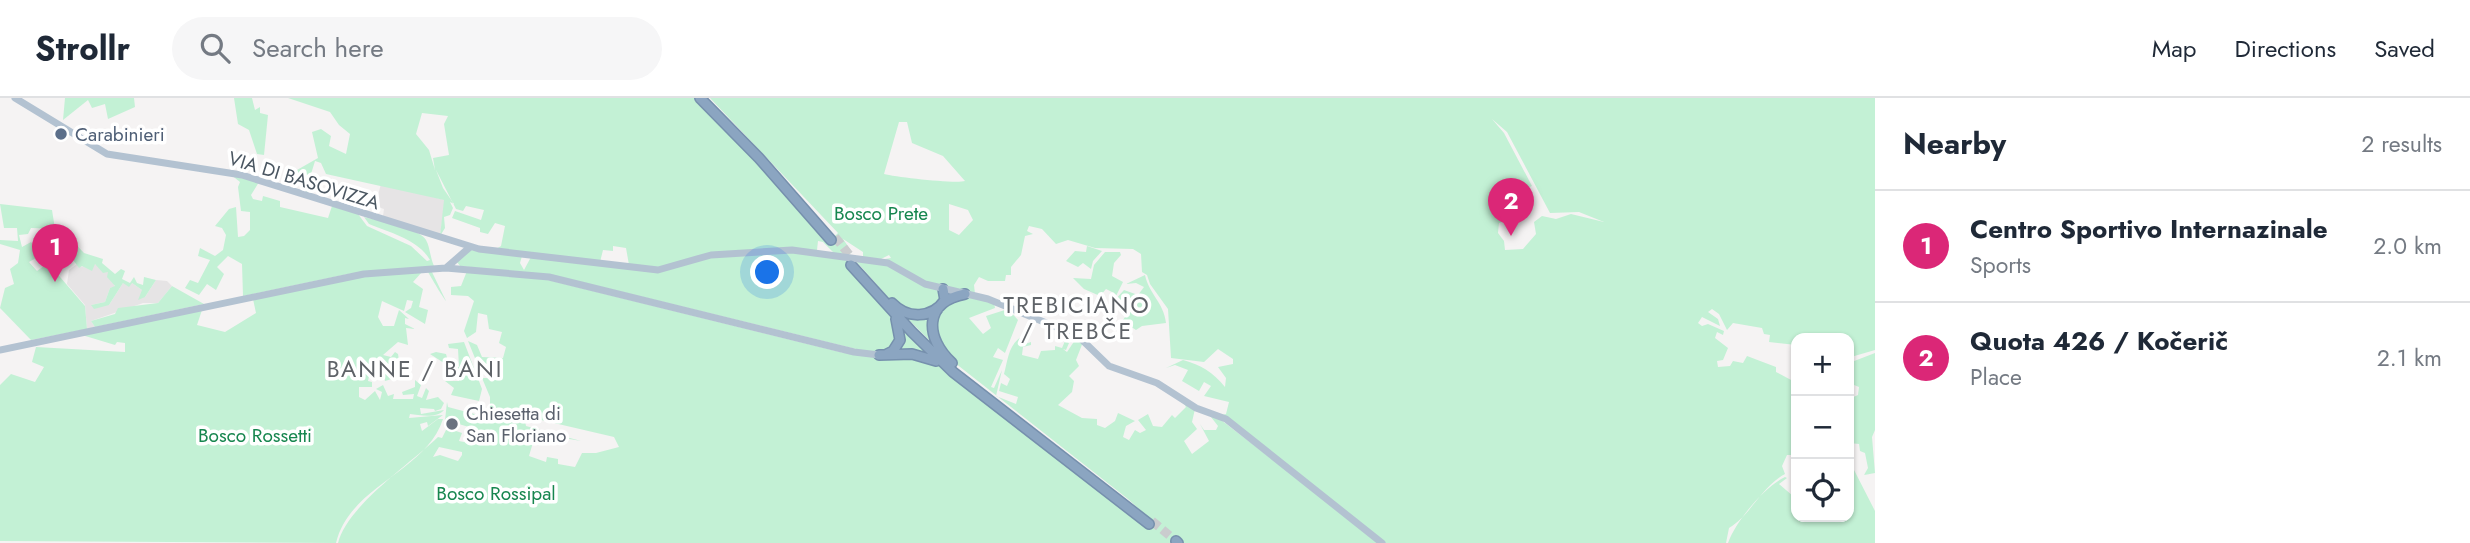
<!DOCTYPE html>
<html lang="en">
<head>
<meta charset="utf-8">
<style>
	:root { --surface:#fff; --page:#f6f6f7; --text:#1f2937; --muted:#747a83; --line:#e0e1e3; --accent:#db2777 }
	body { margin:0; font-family:Jost,sans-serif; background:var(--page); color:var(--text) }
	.controls { position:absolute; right:21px; bottom:21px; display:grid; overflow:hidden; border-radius:14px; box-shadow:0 2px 5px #0004 }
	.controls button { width:63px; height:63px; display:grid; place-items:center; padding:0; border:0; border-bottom:2px solid var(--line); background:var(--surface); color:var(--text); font:35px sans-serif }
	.you { position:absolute; left:768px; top:175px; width:24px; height:24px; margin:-18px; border:5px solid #fff; border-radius:50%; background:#1a73e8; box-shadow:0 0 0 10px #1a73e833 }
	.badge { display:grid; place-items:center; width:46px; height:46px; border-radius:50%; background:var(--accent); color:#fff; font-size:23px; font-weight:700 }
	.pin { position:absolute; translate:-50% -58px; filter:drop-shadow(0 2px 4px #0008) }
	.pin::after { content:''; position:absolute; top:37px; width:24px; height:21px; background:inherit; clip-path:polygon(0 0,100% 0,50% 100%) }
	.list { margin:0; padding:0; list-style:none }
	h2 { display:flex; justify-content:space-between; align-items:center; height:91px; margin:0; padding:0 28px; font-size:30px }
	h2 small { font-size:23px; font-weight:400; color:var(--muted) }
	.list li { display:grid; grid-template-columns:46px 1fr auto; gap:21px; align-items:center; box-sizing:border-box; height:112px; padding:0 28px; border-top:2px solid var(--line) }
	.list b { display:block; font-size:26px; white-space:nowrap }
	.list p { margin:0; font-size:23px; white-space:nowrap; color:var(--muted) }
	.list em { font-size:23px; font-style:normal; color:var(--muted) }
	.icon { flex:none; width:38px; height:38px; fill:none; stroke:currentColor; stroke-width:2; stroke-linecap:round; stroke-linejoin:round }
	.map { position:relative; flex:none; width:1875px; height:445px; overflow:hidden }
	header { display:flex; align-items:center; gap:42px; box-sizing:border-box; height:98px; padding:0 35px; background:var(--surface); border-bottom:2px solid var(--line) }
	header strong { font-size:33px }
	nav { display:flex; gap:38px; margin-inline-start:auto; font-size:24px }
	.search { width:490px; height:63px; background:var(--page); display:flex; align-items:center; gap:18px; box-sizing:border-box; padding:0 24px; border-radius:38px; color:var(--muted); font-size:26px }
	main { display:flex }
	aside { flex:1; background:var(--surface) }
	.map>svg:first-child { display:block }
</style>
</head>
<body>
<header>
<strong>Strollr</strong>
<div class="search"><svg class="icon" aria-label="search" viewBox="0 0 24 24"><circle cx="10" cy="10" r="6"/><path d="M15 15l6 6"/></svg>Search here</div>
<nav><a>Map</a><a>Directions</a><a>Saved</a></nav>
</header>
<main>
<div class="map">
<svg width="1875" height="445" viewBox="0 0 1875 445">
	<rect width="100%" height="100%" fill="#f5f3f3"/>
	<path fill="#e6e4e5" d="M381 86 445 102 440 138 383 118 384 111 375 108Z
		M77 166 79 169 95 166 109 174 115 189 110 190 105 204 91 207H109L123 185H132L142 192 145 199 156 182 167 183 172 188 158 205H143L91 223 95 229 87 231 85 207 67 186 69 172Z"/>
	<path fill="#c3f1d5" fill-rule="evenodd" d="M65 0H134L135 9 108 21 105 6 92 10 88 2 63 22Z
		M234 0H252L255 12 260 9V15L268 17 264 57 257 56 249 32 238 26Z
		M288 0H695L726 29 829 144 838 135 710 0H1875V252L1851 259 1849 240H1796V247L1769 244 1770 237 1764 236 1762 230 1733 225 1727 232 1719 216 1712 211 1708 214 1718 221 1720 228 1702 219 1698 225 1702 228 1708 226 1724 233 1723 237 1717 234 1715 240 1728 250 1723 262 1717 263 1718 269 1730 268 1733 263 1743 265 1747 258 1776 269V274L1793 283 1796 279 1792 290 1796 295V357H1787L1782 368 1785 376C1761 389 1751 417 1729 430L1726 445H1385L1222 317 1226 316 1229 304 1204 298 1211 288 1204 284 1199 293 1182 283 1188 272 1175 267 1166 270 1183 262C1201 267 1213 274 1225 289L1226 280 1218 269 1233 266V261L1218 251 1204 264 1171 260 1168 211 1150 186 1147 177 1142 174 1141 156 1133 151 1095 150 1068 142 1056 146 1042 131 1029 128 1027 133 1033 136 1025 138 1021 157 1011 169V177H1006L1005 183H988L979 179 974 187 975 196 926 184 885 161 891 160 889 157 881 161 863 159V154L843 141 852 154 848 157 834 155 823 144 818 143 817 152 714 156 661 170 629 167 626 150 613 148V153L603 152 600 164 496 151 501 148 505 128 495 125 488 136 480 134V130L452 120 455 113 481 122 484 112 466 108 463 113 456 111 436 72 443 90 454 106 450 104 453 110 450 117 444 119 445 130 440 138 444 102 326 76 321 65 315 63 311 76V95L301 92 303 83 295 82 297 72 318 60 312 34 321 31 331 38 329 48 346 56 350 36 339 27 330 14ZM422 15 448 18 444 26 449 57 433 60 435 72 429 52 416 36ZM1492 21 1507 34 1550 115 1579 114 1604 124 1571 116 1556 121 1542 118 1534 124 1536 136 1523 151 1505 152 1504 143 1498 135 1499 125 1513 120 1514 112 1521 108 1516 104 1527 108 1532 106 1530 101 1525 104 1518 100 1531 98 1527 90 1532 88 1504 35ZM899 24H907L912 45 943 58 965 83C955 86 896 79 884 76ZM949 106 968 112 973 122 959 137 949 132Z
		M230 76 259 84 251 97 253 101 262 103 263 98 280 103V109L328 120 332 108 358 116 367 128 411 148 427 163 430 162C418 141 390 135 369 126L364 119C376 122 421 131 426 142 430 149 430 159 434 168L348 176 243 198 242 166 228 158 217 169 224 176 216 192 207 186 199 197 185 190 190 182 198 185 210 162 198 158 200 150 215 158 223 152 226 137 222 130 215 128 229 111 236 109 238 139 244 138 250 132V114L241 113 238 89 240 84Z
		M0 106 52 112 55 131 31 130 28 136 19 137 22 149 31 144 41 157 29 164 37 173 48 165 85 208 87 231 31 242 0 210 5 190 14 186 10 171 18 165 20 152 0 146V142L18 143 17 130H4Z
		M65 135 84 155 103 161 102 165 115 176 121 171 125 173 122 181 130 185 134 179 137 185 143 187 144 179 156 182 145 199 138 202 142 192 132 185 129 189 123 185 109 207 94 211 91 207 105 204 110 190 115 188 107 179 108 174 103 175 95 166 92 173 82 168 79 170 62 147H69Z
		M1087 148 1102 153 1093 163 1091 171 1083 165 1078 169 1066 163 1075 153 1086 154Z
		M471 152 522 158 520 165 524 172 531 159 661 174 711 159 789 154 886 166 942 192 943 203 921 215 894 206 856 163 850 168 893 221 896 245 884 255 868 254 557 178 460 168 457 164Z
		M1105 154H1120L1121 157 1114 165 1112 178 1123 184 1115 200 1114 195 1106 191 1100 198 1084 191 1073 180 1091 181 1094 167Z
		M431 172 446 203C442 198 432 181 428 174H422L413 184 423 191 419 209 428 212 425 226 405 214 411 210 413 203 407 202 404 213 382 203 378 219 383 228H394L399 212 409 221 405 220V226L415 231 406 230 408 247 398 244 383 257 391 259 395 254 398 256 400 268 396 270 391 267 388 270 395 275V280L385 283 383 274H370L368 283 372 284V289H359V299L365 302 375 293 380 302 382 294 376 291 383 287 388 298 394 296 393 301H413L414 296 403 297 402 294 415 289V282L421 287 417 298 422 300 426 290 429 293 426 302 438 299 444 305 441 311 435 313 434 311 420 310 421 316 444 312C437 321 419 317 410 316L409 320 443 317 428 328 427 324 420 326 422 333 438 321H443C426 374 350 387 336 445L0 443V287L11 276 35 284 44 269 32 264 36 249 125 254V245L117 244 115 247 82 237 202 212 197 227 225 234 256 215 253 201 352 180Z
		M467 173 536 179 844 255 909 258 937 266 1152 423 1128 401 941 254 933 231 941 211 965 197 994 205 995 210 969 220 983 236 991 230 986 218 1008 211 1018 222 1005 255 998 250 993 259 1003 262 991 289 994 290 1002 272 996 298 1016 306 1018 299 999 293 1001 285 1007 288 1010 281 1004 276C1008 262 1008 248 1021 239L1022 247 1031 244V247L1023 249 1022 257 1038 261 1041 253 1055 252V248L1062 250 1065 243 1069 245 1066 252 1063 251 1067 254 1077 239 1083 244 1076 262 1079 268 1069 278 1074 283 1072 294 1058 307 1082 320 1097 321V327L1105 330 1115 323 1118 315 1135 323 1126 328 1123 339 1129 342 1135 332 1140 335 1146 332 1138 322 1148 316 1153 328 1162 329 1172 317 1175 320 1186 309 1183 304 1195 311 1192 324 1197 331 1184 343 1192 356 1209 343 1200 326 1204 332H1216L1218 328 1211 319 1216 318 1380 445H1184L1179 441 1175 445H338C347 408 410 366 438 339L442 340 447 330 462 335 459 343 464 344 469 329 445 322 447 304 448 309 508 325 509 319 525 323 526 328 581 343 530 334 528 337 534 341 529 358 546 364 547 359 558 361V366L575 369 582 355H596L619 349 614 339 490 310V299L482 280H497L498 268 477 265 468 243 477 247 482 259 503 260 506 249 499 245 502 234 489 231 487 217 478 215 476 234 467 240 464 233 474 203 468 198 451 197V189L461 188ZM439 349 462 354V357L458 363 440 357 433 359Z
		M1145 177C1149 196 1164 205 1166 225L1142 228 1136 232 1122 223 1130 213 1113 204 1124 192 1138 197 1144 189 1136 185 1126 186Z
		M172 188 204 206 95 229 91 223 115 216 118 210 158 205Z
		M934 214 930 243 904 217Z
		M900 226 933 259 895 254Z
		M464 244 482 291 479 303 451 297 454 290 445 283H459L458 274 430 256 436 254 446 256 449 267 459 269 458 251 449 250 448 246Z
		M1875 255V332L1872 339 1875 375 1864 377 1868 370 1865 355 1860 353 1859 346 1849 345V301L1858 297 1859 289 1849 285 1852 278 1849 276V265Z
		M1853 370 1875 413V445H1728C1736 423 1764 389 1785 379L1787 380 1779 386 1793 398 1796 396V419H1849V372Z"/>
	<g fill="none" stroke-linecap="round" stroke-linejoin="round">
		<path stroke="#caccce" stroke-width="9" stroke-dasharray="9 4.5" stroke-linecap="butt" d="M835 139 855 164
			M1152 423 1176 443"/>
		<defs>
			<path id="highway" d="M700 0 759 60 831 142
				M851 167 912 234 953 274 1149 426
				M892 205C907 221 932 221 945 202L943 191
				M887 256 893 253 900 242 896 221
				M879 257 912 256 936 263
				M952 265C925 240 923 204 965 196
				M1176 443 1178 445"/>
		</defs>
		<use href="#highway" stroke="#7690ad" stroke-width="12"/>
		<path stroke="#b3c2d1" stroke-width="7" d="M15 0 107 56 242 77 479 151 658 172 711 157 792 152 888 165 925 186 988 201 1078 238 1109 268 1157 285 1196 310 1226 321 1382 445
			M446 170 470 149
			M0 252 364 176 446 170 549 179 854 254 879 257"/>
		<use href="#highway" stroke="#8ba5c1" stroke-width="9"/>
	</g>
	<circle fill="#5c6f8a" stroke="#fff" stroke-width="2.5" cx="61" cy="36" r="7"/>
	<circle fill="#6b7280" stroke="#fff" stroke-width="2.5" cx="452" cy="326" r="7"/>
	<g text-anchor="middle" stroke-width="7" stroke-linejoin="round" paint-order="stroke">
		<g font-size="19" fill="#4e5e75" stroke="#fff" text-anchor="start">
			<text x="75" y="43">Carabinieri</text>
		</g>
		<g font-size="19" fill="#4a5661" stroke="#fff">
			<text transform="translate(304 82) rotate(17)" y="7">VIA DI BASOVIZZA</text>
		</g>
		<g font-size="19" fill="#17864f" stroke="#fff">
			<text x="881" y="122">Bosco Prete</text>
			<text x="255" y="344">Bosco Rossetti</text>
			<text x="496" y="402">Bosco Rossipal</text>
		</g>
		<g font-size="19" fill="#5b616d" stroke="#fff" text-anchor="start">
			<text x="466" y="322">Chiesetta di<tspan x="466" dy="22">San Floriano</tspan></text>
		</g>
		<g font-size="23" letter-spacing="2" fill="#5f6368" stroke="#fff">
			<text x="1077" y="215">TREBICIANO<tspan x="1077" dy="26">/ TREBČE</tspan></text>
			<text x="415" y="279">BANNE / BANI</text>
		</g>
	</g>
</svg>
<div class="controls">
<button>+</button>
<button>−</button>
<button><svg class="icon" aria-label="locate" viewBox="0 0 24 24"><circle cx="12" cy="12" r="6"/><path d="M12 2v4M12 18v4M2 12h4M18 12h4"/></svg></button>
</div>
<div class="you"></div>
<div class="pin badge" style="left:55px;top:184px">1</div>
<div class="pin badge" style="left:1511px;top:138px">2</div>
</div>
<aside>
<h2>Nearby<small>2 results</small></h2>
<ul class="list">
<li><span class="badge">1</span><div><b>Centro Sportivo Internazinale</b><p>Sports</p></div><em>2.0 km</em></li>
<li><span class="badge">2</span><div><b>Quota 426 / Kočerič</b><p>Place</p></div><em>2.1 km</em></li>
</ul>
</aside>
</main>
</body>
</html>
